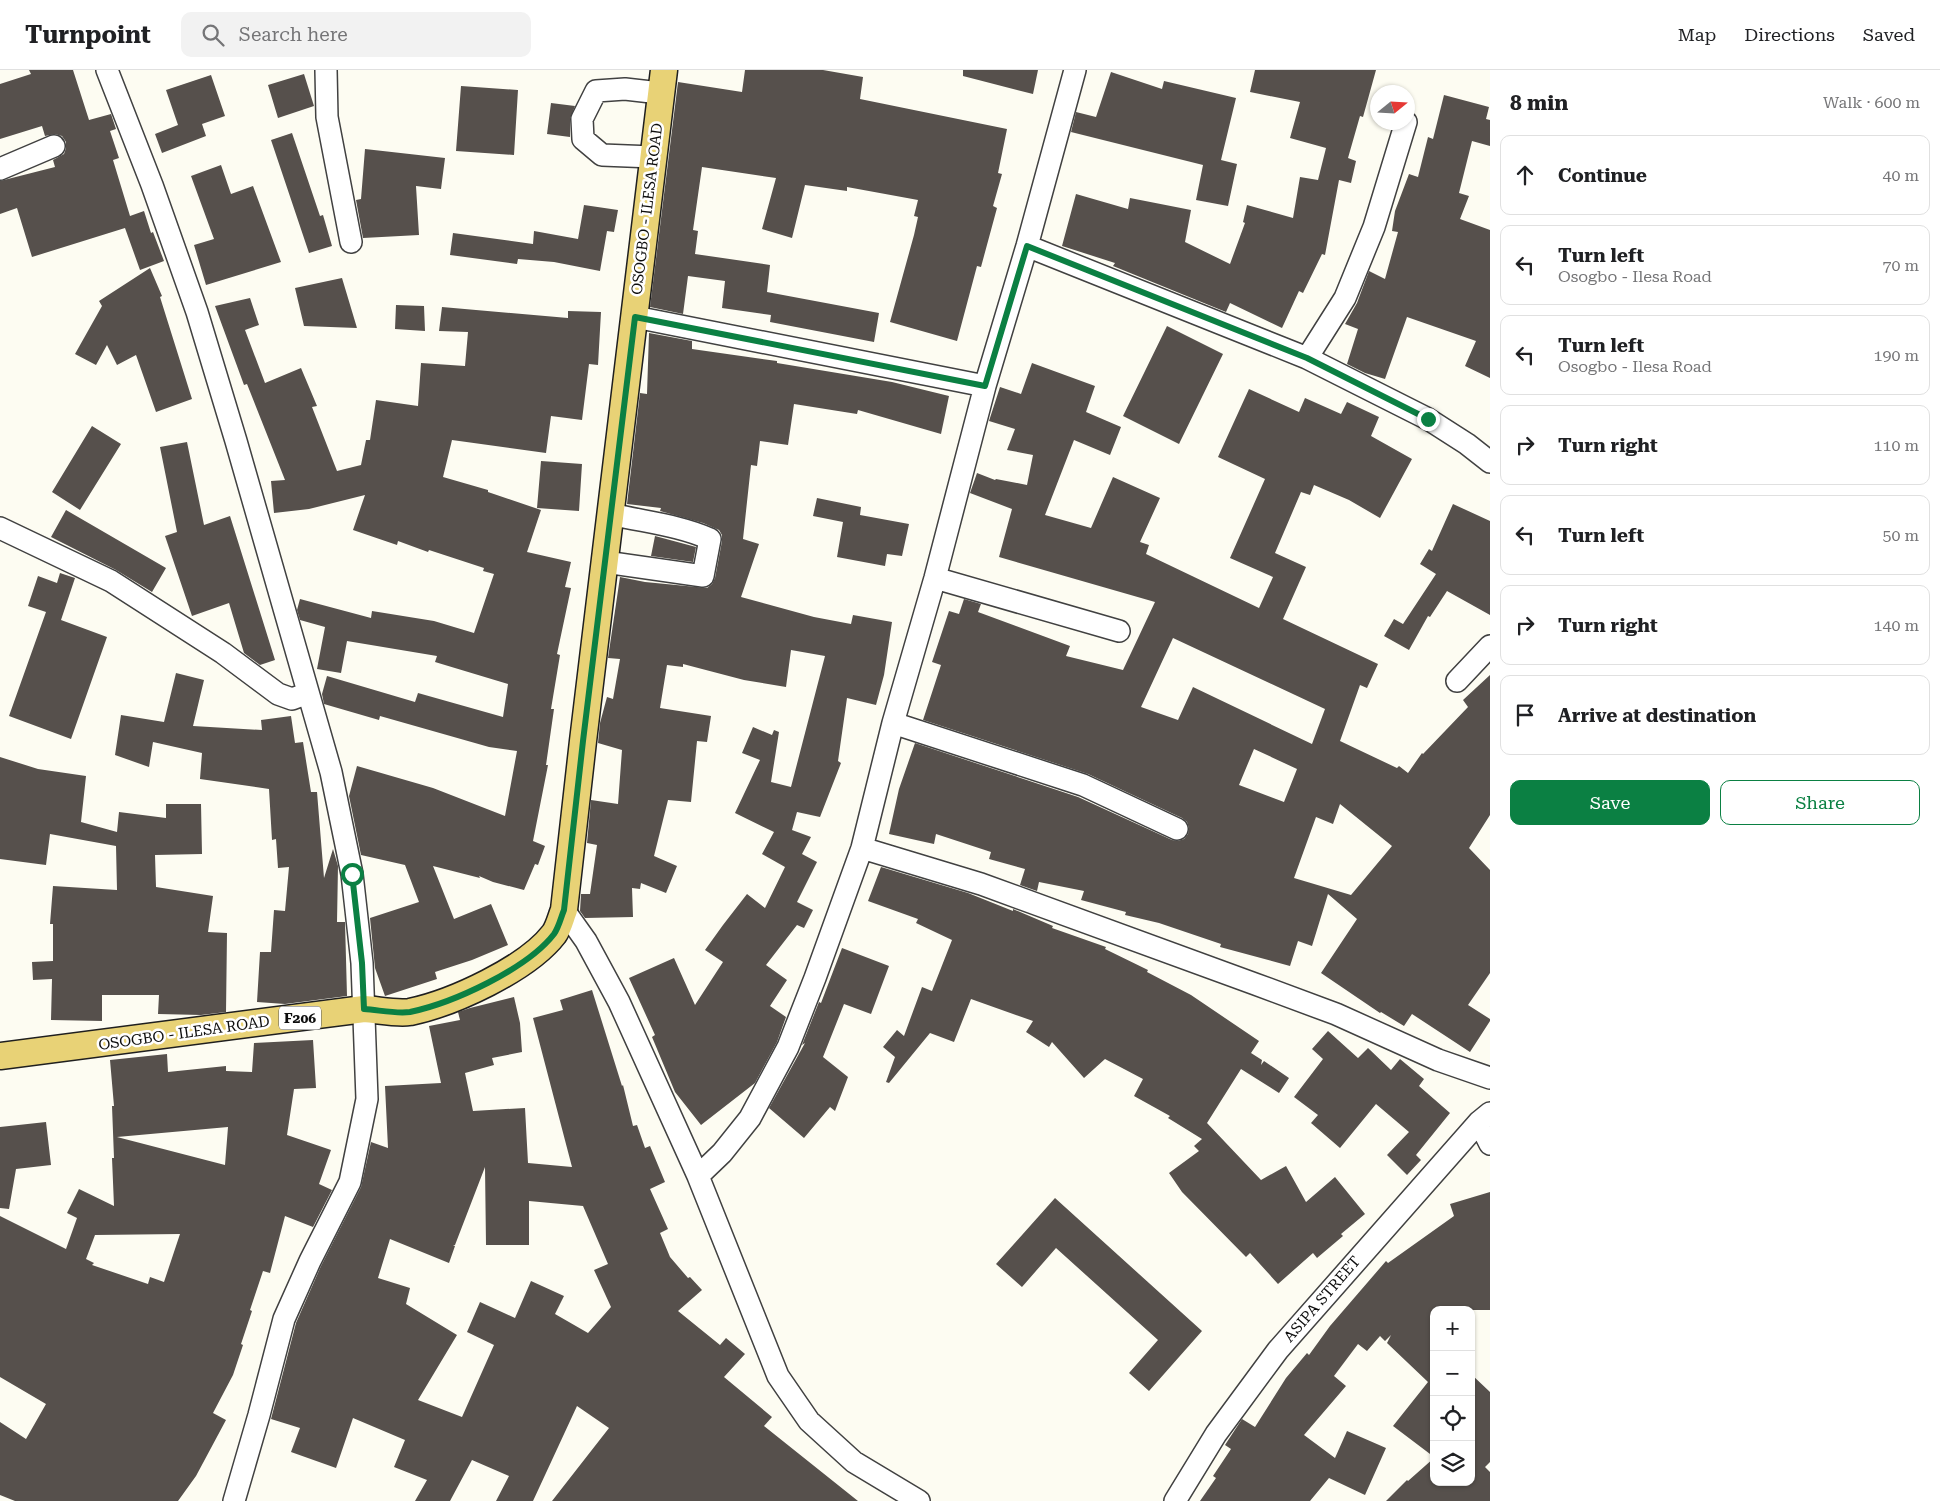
<!DOCTYPE html>
<html lang="en">
<head>
<meta charset="utf-8">
<style>
	:root { --surface:#fff; --page:#f2f2f2; --text:#202124; --muted:#757577; --line:#e0e0e0; --accent:#0b8043 }
	body { margin:0; font-family:"Roboto Serif",serif; background:var(--page); color:var(--text) }
	.controls { position:absolute; right:15px; bottom:15px; display:grid; overflow:hidden; border-radius:10px; box-shadow:0 1px 4px #0004 }
	.controls button { width:45px; height:45px; display:grid; place-items:center; padding:0; border:0; border-bottom:1px solid var(--line); background:var(--surface); color:var(--text); font:25px sans-serif }
	.compass { position:absolute; left:1370px; top:15px; width:45px; height:45px; border-radius:50%; background:var(--surface); box-shadow:0 1px 4px #0004; rotate:72deg }
	.stop { position:absolute; width:15px; height:15px; margin:-11px; border:4px solid #0b8043; border-radius:50%; background:#fff }
	.stop.end { background:#0b8043; border-color:#fff; box-shadow:0 1px 5px #0008 }
	.list { margin:0; padding:0; list-style:none }
	h2 { display:flex; justify-content:space-between; align-items:center; height:65px; margin:0; padding:0 20px; font-size:21px }
	h2 small { font-size:16px; font-weight:400; color:var(--muted) }
	.list li { display:grid; grid-template-columns:32px 1fr auto; gap:15px; align-items:center; box-sizing:border-box; height:80px; margin:0 10px 10px; padding:0 10px; border:1px solid var(--line); border-radius:10px }
	.list b { display:block; font-size:19px; white-space:nowrap }
	.list p { margin:0; font-size:16px; white-space:nowrap; color:var(--muted) }
	.list em { font-size:16px; font-style:normal; color:var(--muted) }
	.actions { display:flex; gap:10px; padding:15px 20px }
	.actions a { flex:1; padding:11px 0; border:1px solid var(--accent); border-radius:10px; text-align:center; font-size:18px; color:var(--accent) }
	.actions .main { background:var(--accent); color:#fff }
	.icon { flex:none; width:28px; height:28px; fill:none; stroke:currentColor; stroke-width:2; stroke-linecap:round; stroke-linejoin:round }
	.map { position:relative; flex:none; width:1490px; height:1431px; overflow:hidden }
	header { display:flex; align-items:center; gap:30px; box-sizing:border-box; height:70px; padding:0 25px; background:var(--surface); border-bottom:1px solid var(--line) }
	header strong { font-size:24px }
	nav { display:flex; gap:28px; margin-inline-start:auto; font-size:18px }
	.search { width:350px; height:45px; background:var(--page); display:flex; align-items:center; gap:12px; box-sizing:border-box; padding:0 18px; border-radius:10px; color:var(--muted); font-size:19px }
	main { display:flex }
	aside { flex:1; background:var(--surface) }
	.map>svg:first-child { display:block }
</style>
</head>
<body>
<header>
<strong>Turnpoint</strong>
<div class="search"><svg class="icon" aria-label="search" viewBox="0 0 24 24"><circle cx="10" cy="10" r="6"/><path d="M15 15l6 6"/></svg>Search here</div>
<nav><a>Map</a><a>Directions</a><a>Saved</a></nav>
</header>
<main>
<div class="map">
<svg width="1490" height="1431" viewBox="0 0 1490 1431">
	<rect width="100%" height="100%" fill="#fdfcf2"/>
	<path fill="#56504c" fill-rule="evenodd" d="M29 0H73L89 50 111 44 116 59 110 61 119 88 113 90 130 146 144 141 151 163 153 162 164 191 140 200 125 158 32 187 17 138 0 144V111L55 97 53 90 64 84 66 78V72L62 66 55 64 45 66 42 56 0 69V14L31 4Z
		M745 0H823L863 7 860 29 1007 59 998 103 1002 104 993 136 997 138 981 197 977 196 957 271 890 252 914 165 918 147 914 146 918 130 847 117V121L805 115 792 168 762 159 776 108 702 97 693 160 698 161 695 184 770 195 767 222 879 243 874 272 770 252 771 245 722 238 725 211 688 206 683 244 650 237 678 12 742 22Z
		M963 0H1038L1033 24 963 6Z
		M1255 0H1376L1363 47 1360 46 1348 88 1356 91 1351 113 1339 110 1325 185 1322 184 1303 223 1299 221 1282 258 1230 233 1226 242 1113 196 1115 193 1062 176 1076 124 1128 139 1130 128 1191 140 1185 172 1230 194 1245 153 1243 152 1247 135 1293 148 1300 107 1318 110 1326 78 1290 68 1300 32 1250 22Z
		M1111 2 1162 19 1164 11 1236 28 1221 90 1237 94 1228 136 1196 130 1203 95 1071 62 1076 42 1096 47Z
		M304 4 314 36 278 48 268 15Z
		M211 5 225 46 202 54 206 66 162 83 155 64 178 55 166 20Z
		M461 16 518 20 514 85 456 81Z
		M1444 25 1489 37 1486 49 1490 50V76L1472 71 1459 123 1469 126 1460 149 1490 160V308L1465 296 1476 271 1407 247 1385 309 1365 303 1347 294 1358 259 1345 254 1357 233 1369 201 1385 209 1398 162 1392 161 1395 141 1409 104 1418 107 1428 67 1433 69Z
		M551 33 575 36 570 49V67L547 64Z
		M292 63 320 146 323 145 332 176 309 183 271 70Z
		M365 79 445 88 441 119 416 116 419 165 363 168 356 130 361 129Z
		M221 95 231 124 253 116 281 192 206 215 194 175 214 169 191 106Z
		M584 135 618 140 614 162 607 161 600 201 554 192 518 189 517 194 450 185 453 163 533 174 534 161 578 169Z
		M150 198 162 226 160 227 192 329 156 342 136 285 117 295 107 275 96 295 75 284 102 236 99 231Z
		M342 208 357 258 304 256 295 218Z
		M250 228 259 255 245 260 265 313 301 298 317 336 312 337 337 401 361 395 366 370H370L376 330 418 336 421 293 465 296 468 262 439 261 442 237 568 248V241L601 242 598 295 589 294 582 350 551 346 546 383 452 370 443 407 488 420V422L541 440 527 482 571 492 565 517 571 518 557 584 560 585 551 639H554L546 695H548L533 771 545 776 538 795 535 794 524 820 493 812 479 806 480 808 433 796 454 849 491 834 508 875 472 890 435 902 437 909 385 926 375 898 370 848 419 832 405 795 361 785 349 726 357 696 433 718 505 746 517 681 489 677 380 646 379 650 324 634 322 624 327 606 415 632 418 623 503 647 508 614 435 592 437 586 347 571 341 603 317 599 325 557 300 550 297 540 300 529 371 548 372 541 434 551 474 563 494 504 483 501 484 498 429 480 428 482 398 471 397 475 353 460 365 425 309 439 274 443 271 411 285 410 247 314 244 315 215 236Z
		M396 235 424 236 425 261 395 259Z
		M1167 256 1223 284 1179 374 1123 346Z
		M649 263 692 271V279L777 291V293L892 312 949 326 941 364 858 340 857 344 794 334 788 375 760 371 757 396 751 395 743 469 759 474 741 527 814 547 851 554 853 545 892 552 884 605 876 635 847 628 838 691 841 693 820 747 797 742 792 760 811 767 802 784 817 792 797 832 813 840 804 858 797 855 766 895 787 910 770 936 786 947 777 972 755 1013 701 1055 675 1022 652 967 655 965 629 908 674 888 695 935 723 892 705 880 723 855 747 824 765 838 785 797 762 784 774 762 735 743 760 690 742 683 753 657 772 665 774 660 779 662 771 712 791 717 825 586 791 580 786 617 744 610 683 594V597L667 595 660 638 711 646 707 672 697 671 691 732 668 730 654 786 677 796 666 823 641 813 640 819 632 818 633 847 585 848 580 841 581 824H590L597 775 587 773 591 730 618 734 622 680 598 673 600 653 607 627 613 629 620 589 608 588 620 507 645 512 707 518 712 514 715 508 722 471V465L719 460 703 453 660 441 661 438 627 434 640 323 647 324Z
		M1032 293 1095 316 1086 342 1121 357 1110 385 1074 370 1045 445 1091 458 1113 407 1160 428 1140 472 1149 475 1146 484 1259 538 1273 507 1230 488 1265 409 1218 387 1249 319 1299 342 1305 328 1341 344 1347 332 1379 347 1371 366 1412 389 1380 448 1349 430 1314 415 1310 425 1301 422 1275 483 1306 497 1283 549 1378 594 1367 618 1360 615 1340 671 1397 698 1399 696 1408 703 1422 683 1423 684 1468 637 1463 630 1490 605V745L1469 778 1490 800V903L1468 935 1490 949V951L1470 982 1412 944 1404 956 1381 942 1380 943 1321 903 1357 849 1328 824 1312 876 1298 871 1290 896 1220 877 1221 874 1159 853 1125 845 1126 842 1081 830 1084 821 1039 812 1037 821 1020 815 1025 799 989 789 991 782 936 764 934 774 889 764 899 719 915 673 1078 727 1172 770 1178 771 1184 769 1188 764 1189 758 1187 752 1182 748 1088 704 923 650 941 595 932 592 949 541 959 544 964 529 981 534 978 542 1070 576 1066 586 1123 600 1155 532 999 487 1012 439 970 423 977 403 995 410 996 409 1027 415 1033 385 1007 380 1015 359 989 351 1000 317 1021 324ZM1173 568 1325 639 1312 674 1193 617 1178 650 1141 637ZM1254 679 1297 699 1284 732 1239 715ZM1340 734 1392 776 1351 825 1294 808 1316 747 1333 754Z
		M92 356 121 374 80 440 52 422Z
		M187 372 204 455 230 446 275 590 260 595 244 583 229 533 192 546 165 466 177 462 160 377Z
		M541 391 582 394 579 441 537 438Z
		M817 428 861 437 860 445 909 454 902 486 887 484 885 496 837 487 843 452 813 446Z
		M1453 434 1490 451V545L1447 521 1430 547 1428 546 1409 580 1384 566 1394 549 1403 554 1436 504 1420 494 1429 479 1432 481Z
		M66 440 166 498 152 522 116 500 51 467Z
		M655 466 696 477 693 492 651 486Z
		M60 503 75 508 61 550 107 567 71 669 9 646 46 542 28 536 38 506 57 513Z
		M176 603 204 610 193 656 262 660 261 650 291 646 295 673 303 672 311 722H317L324 808 333 779 338 796 337 852H345L347 926 285 934 257 932 260 882H271L274 840 285 841 289 797 278 798 276 769 272 770 269 719 200 709 202 683 153 672 149 697 115 685 121 645 164 652Z
		M0 687 38 699 86 706 81 752 117 762 119 742 166 748V734H201L202 784 155 785 156 817 213 826 208 862 227 863 226 942 201 945 158 944 159 925H102V951L51 950 52 909 33 910 32 892 53 891V854H50L53 816 117 820 116 776 50 764 46 795 0 789Z
		M881 797 968 823 1013 841V839L1053 856 1052 858 1106 877 1105 879 1148 900 1147 902 1191 925 1259 971 1251 983 1262 990 1261 995 1264 991 1289 1008 1279 1023 1241 999 1207 1053 1261 1110 1286 1096 1306 1132 1335 1107 1365 1144 1341 1164 1343 1166 1317 1188 1313 1183 1278 1214 1250 1183 1246 1187 1182 1122 1169 1103 1199 1081 1194 1076 1202 1069 1168 1048 1170 1046 1134 1026 1143 1009 1105 989 1084 1008 1052 972 1049 977 1026 962 1033 951 971 929 954 972 930 963 889 1013 886 1012 895 987 883 977 897 960 904 966 922 917 932 921 952 870 916 853 918 849 868 831Z
		M842 878 889 896 871 944 844 934 823 987 848 1007 835 1041 830 1037 804 1068 769 1038 805 973 802 975 819 932 821 933Z
		M592 920 622 1016 623 1015 633 1056 637 1055 645 1078 650 1076 665 1112 650 1119 668 1159 660 1163 670 1187 688 1208 690 1207 702 1220 678 1241 720 1275 726 1268 745 1284 724 1307 772 1347 764 1356 858 1431H552L609 1358 577 1336 533 1431H496L509 1406 472 1390 450 1431H415L427 1410 394 1397 405 1370 353 1348 336 1398 291 1382 300 1358 271 1349 296 1253 321 1196 361 1117 371 1072 388 1078 385 1016 441 1013 429 956 460 950 458 942 470 938 514 927 520 953 522 982 492 988 494 995 465 1003 473 1041 525 1038 528 1093 572 1097 533 948 563 940 560 930ZM485 1097 486 1175H529V1131L583 1136 608 1194 594 1200 611 1237 588 1263 555 1244 564 1226 531 1211 515 1248 480 1232 467 1262 494 1275 462 1347 418 1330 457 1265 406 1234 410 1218 378 1208 390 1169 449 1193 455 1176 453 1175H455Z
		M1328 961 1358 988 1368 978 1391 1000 1400 989 1424 1009 1419 1016 1450 1043 1416 1085 1421 1090 1407 1105 1387 1085 1409 1062 1376 1034 1340 1078 1311 1053 1318 1045 1294 1027 1323 989 1312 979Z
		M313 970 316 1018 294 1019 287 1065 331 1080 319 1114 332 1120 313 1157 285 1146 270 1203 263 1201 250 1240 252 1241 241 1274 243 1275 233 1305 213 1343 226 1350 196 1406 178 1431H15L0 1425V1352L26 1369 46 1334 0 1307V1146L66 1179 77 1148 67 1143 79 1119 114 1136 112 1088H114L112 1036H114L110 990 167 984 168 1002 226 996V1001L252 1002 254 973ZM228 1057 225 1095 117 1067ZM180 1164 164 1212 150 1207 148 1214 92 1195 94 1193 86 1189 95 1165Z
		M46 1052 51 1095 16 1099 9 1139 0 1138V1057Z
		M1490 1122V1240H1434V1387L1393 1356 1428 1312 1387 1273 1391 1265 1385 1271 1380 1266 1367 1281 1358 1274 1334 1306 1346 1316 1304 1365 1335 1388 1347 1361 1386 1378 1365 1425 1329 1408 1310 1431H1200L1216 1408 1213 1406 1231 1379 1225 1375 1242 1349 1255 1357 1286 1308 1307 1283 1309 1285 1330 1256 1386 1191 1388 1193 1454 1146 1450 1134Z
		M1055 1128 1202 1261 1149 1321 1129 1303 1158 1270 1056 1178 1022 1217 996 1194Z
		M1471 1304 1490 1322V1392L1485 1397 1490 1402V1431H1386L1407 1410 1408 1411 1434 1388V1412H1471Z"/>
	<g fill="none" stroke-linecap="round" stroke-linejoin="round">
		<defs>
			<path id="minor" d="M107 0 152 115 197 242 236 371 331 702 352 804 362 893 367 1029 350 1112 310 1191 284 1249 259 1345 234 1431
				M326 0 327 47 351 172
				M653 87 602 85 583 69 582 49 596 21 625 19 660 23
				M0 99 54 76
				M1027 176 1307 288 1428 349 1467 374 1490 392
				M635 247 985 316
				M1307 288 1345 228 1374 157 1406 52
				M0 458 111 511 223 583 278 624 292 629 308 623
				M605 492 703 506 710 469C679 455 644 452 611 444
				M935 508 1119 561
				M1457 611 1490 576
				M893 653 1083 715 1177 759
				M862 778 981 814 1255 914 1336 944 1438 990 1490 1008
				M564 840 586 871 619 932 698 1106 778 1306 809 1351 854 1392 919 1431
				M1479 1052 1490 1074
				M698 1106 722 1083 750 1048 788 977 815 908 862 778 893 653 935 508 985 316 1027 176 1075 0
				M1175 1431 1216 1364 1278 1280 1479 1052 1490 1043"/>
			<path id="major" d="M0 986 364 939C379 940 396 944 410 942 453 933 527 899 554 864 559 857 561 847 564 840L583 671 664 0"/>
		</defs>
		<use href="#minor" stroke="#414141" stroke-width="24"/>
		<use href="#major" stroke="#1f1f1f" stroke-width="29"/>
		<use href="#minor" stroke="#fff" stroke-width="21"/>
		<use href="#major" stroke="#e8d276" stroke-width="26"/>
	</g>
	<g fill="none" stroke-linecap="round" stroke-linejoin="round">
		<path stroke="#0b8043" stroke-width="6" d="M352 804 362 893 364 939C379 940 396 944 410 942 453 933 527 899 554 864 559 857 561 847 564 840L583 671 635 247 985 316 1027 176 1307 288 1428 349"/>
	</g>
	<g text-anchor="middle" stroke-width="5" stroke-linejoin="round" paint-order="stroke">
		<rect fill="#fff" stroke="#565656" stroke-width="1" x="279" y="936.5" width="42" height="23" rx="4"/>
		<g font-size="14" font-weight="bold" fill="#0e0e0e">
			<text x="300" y="953">F206</text>
		</g>
		<g font-size="15" fill="#0e0e0e" stroke="#fff">
			<text transform="translate(647 139) rotate(-83)" y="5">OSOGBO - ILESA ROAD</text>
			<text transform="translate(184 963) rotate(-8)" y="5">OSOGBO - ILESA ROAD</text>
			<text transform="translate(1322 1229) rotate(-49)" y="5">ASIPA STREET</text>
		</g>
	</g>
</svg>
<div class="controls">
<button>+</button>
<button>−</button>
<button><svg class="icon" aria-label="locate" viewBox="0 0 24 24"><circle cx="12" cy="12" r="6"/><path d="M12 2v4M12 18v4M2 12h4M18 12h4"/></svg></button>
<button><svg class="icon" aria-label="layers" viewBox="0 0 24 24"><path d="M12 4l9 5-9 5-9-5zM3 14l9 5 9-5"/></svg></button>
</div>
<svg class="compass" viewBox="-18 -18 36 36"><path d="M0-13l5 13h-10z" fill="#e53935"/><path d="M0 13l5-13h-10z" fill="#757577"/></svg>
<div class="stop" style="left:352px;top:804px"></div>
<div class="stop end" style="left:1428px;top:349px"></div>
</div>
<aside>
<h2>8 min<small>Walk · 600 m</small></h2>
<ul class="list">
<li><svg class="icon" aria-label="ahead" viewBox="0 0 24 24"><path d="M12 20V5M6 11l6-6 6 6"/></svg><div><b>Continue</b></div><em>40 m</em></li>
<li><svg class="icon" aria-label="left" viewBox="0 0 24 24"><path d="M17 20v-9H6M10 6l-5 5 5 5"/></svg><div><b>Turn left</b><p>Osogbo - Ilesa Road</p></div><em>70 m</em></li>
<li><svg class="icon" aria-label="left" viewBox="0 0 24 24"><path d="M17 20v-9H6M10 6l-5 5 5 5"/></svg><div><b>Turn left</b><p>Osogbo - Ilesa Road</p></div><em>190 m</em></li>
<li><svg class="icon" aria-label="right" viewBox="0 0 24 24"><path d="M7 20v-9h11M14 6l5 5-5 5"/></svg><div><b>Turn right</b></div><em>110 m</em></li>
<li><svg class="icon" aria-label="left" viewBox="0 0 24 24"><path d="M17 20v-9H6M10 6l-5 5 5 5"/></svg><div><b>Turn left</b></div><em>50 m</em></li>
<li><svg class="icon" aria-label="right" viewBox="0 0 24 24"><path d="M7 20v-9h11M14 6l5 5-5 5"/></svg><div><b>Turn right</b></div><em>140 m</em></li>
<li><svg class="icon" aria-label="arrive" viewBox="0 0 24 24"><path d="M6 21V4h12l-3 4 3 4H6"/></svg><div><b>Arrive at destination</b></div></li>
</ul>
<div class="actions"><a class="main">Save</a><a>Share</a></div>
</aside>
</main>
</body>
</html>
